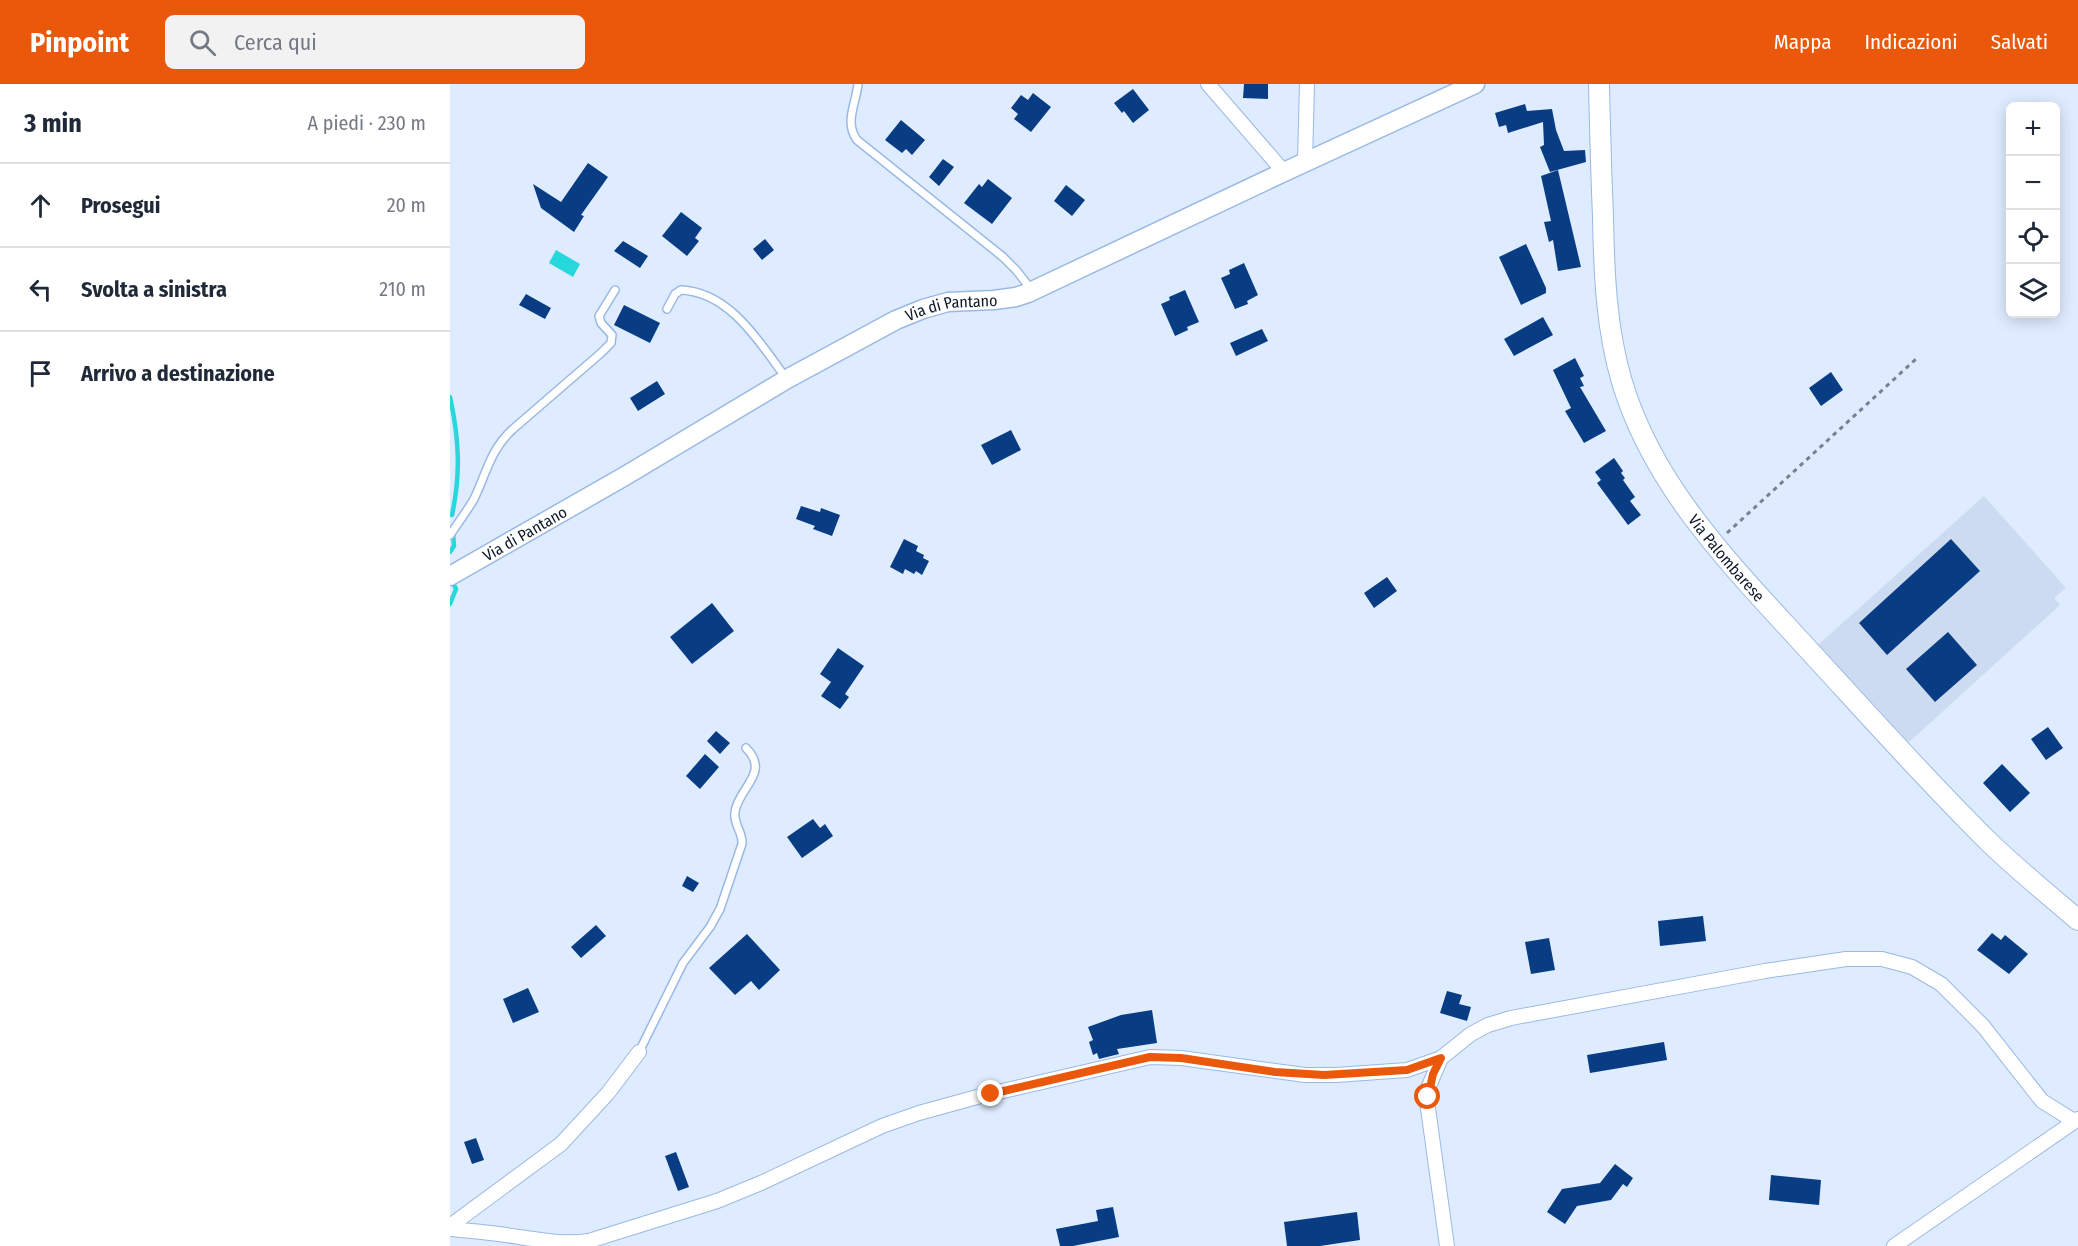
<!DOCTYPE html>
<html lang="it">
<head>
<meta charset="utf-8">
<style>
	:root { --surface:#fff; --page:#f2f2f3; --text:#1f2937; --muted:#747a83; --line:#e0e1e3; --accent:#ea580c }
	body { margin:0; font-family:"Fira Sans Condensed",sans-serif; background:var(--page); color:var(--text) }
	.controls { position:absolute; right:18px; top:18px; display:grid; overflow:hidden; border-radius:9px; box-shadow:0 3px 15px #0003 }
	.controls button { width:54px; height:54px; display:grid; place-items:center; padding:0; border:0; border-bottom:2px solid var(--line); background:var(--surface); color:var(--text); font:30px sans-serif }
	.stop { position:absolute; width:18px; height:18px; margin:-14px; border:4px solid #ea580c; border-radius:50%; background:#fff }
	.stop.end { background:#ea580c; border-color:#fff; box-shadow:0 2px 6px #0008 }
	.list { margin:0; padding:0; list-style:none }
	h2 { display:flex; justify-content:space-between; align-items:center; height:78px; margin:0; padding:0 24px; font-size:26px }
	h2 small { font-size:20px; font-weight:400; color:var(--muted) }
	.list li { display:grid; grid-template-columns:39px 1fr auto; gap:18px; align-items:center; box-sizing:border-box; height:84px; padding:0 24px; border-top:2px solid var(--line) }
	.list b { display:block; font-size:22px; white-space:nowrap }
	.list em { font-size:20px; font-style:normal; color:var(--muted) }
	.icon { flex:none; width:33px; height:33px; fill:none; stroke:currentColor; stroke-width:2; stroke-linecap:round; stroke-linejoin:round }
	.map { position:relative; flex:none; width:1628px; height:1162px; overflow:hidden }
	header { display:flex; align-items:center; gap:36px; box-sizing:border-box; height:84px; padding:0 30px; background:var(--accent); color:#fff }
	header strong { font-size:28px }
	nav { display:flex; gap:33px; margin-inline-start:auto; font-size:21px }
	.search { width:420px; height:54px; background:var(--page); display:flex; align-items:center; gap:15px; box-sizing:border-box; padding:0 21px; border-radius:9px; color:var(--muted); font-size:22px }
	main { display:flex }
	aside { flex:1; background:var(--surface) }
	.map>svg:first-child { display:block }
</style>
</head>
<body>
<header>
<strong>Pinpoint</strong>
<div class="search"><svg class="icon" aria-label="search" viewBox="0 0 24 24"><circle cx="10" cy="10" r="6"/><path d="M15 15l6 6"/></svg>Cerca qui</div>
<nav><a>Mappa</a><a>Indicazioni</a><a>Salvati</a></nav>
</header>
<main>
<aside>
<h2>3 min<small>A piedi · 230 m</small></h2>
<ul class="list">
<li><svg class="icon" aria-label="ahead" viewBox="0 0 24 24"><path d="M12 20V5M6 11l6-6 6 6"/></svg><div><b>Prosegui</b></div><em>20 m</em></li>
<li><svg class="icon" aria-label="left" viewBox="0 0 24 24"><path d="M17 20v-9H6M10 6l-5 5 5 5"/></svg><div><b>Svolta a sinistra</b></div><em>210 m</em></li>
<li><svg class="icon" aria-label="arrive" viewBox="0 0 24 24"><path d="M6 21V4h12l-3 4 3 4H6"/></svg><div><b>Arrivo a destinazione</b></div></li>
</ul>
</aside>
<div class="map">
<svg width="1628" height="1162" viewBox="0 0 1628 1162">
	<rect width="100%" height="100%" fill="#dfecff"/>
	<path fill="#ccdbf0" d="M1534 412 1616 504 1604 514 1610 521 1457 660 1368 561Z"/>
	<path fill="#26d7dc" d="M106 166 130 180 123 193 99 179Z"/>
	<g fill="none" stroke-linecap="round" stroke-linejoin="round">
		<path stroke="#26d7dc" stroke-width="4.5" d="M0 313C9 354 11 389 2 431
			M0 468 4 462 3 449
			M0 520 6 505 2 497"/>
	</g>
	<path fill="#083d84" d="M794 0H818V15L793 14Z
		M683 5 699 26 683 39 674 27 672 29 664 19Z
		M583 9 601 23 581 48 564 35 568 30 561 24 571 11 578 16Z
		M1075 20 1077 27 1102 25 1106 46 1114 67 1135 66 1136 78 1100 88 1090 63 1094 61 1093 38 1058 49 1056 41 1049 43 1045 29Z
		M451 36 475 56 462 71 456 65 452 69 435 56Z
		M493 75 504 83 489 102 479 93Z
		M138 79 158 93 131 131 134 132 124 148 91 124 83 100 111 118Z
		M1108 86 1131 183 1108 187 1103 156 1099 158 1094 138 1101 137 1091 92Z
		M538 95 562 114 542 140 514 119 529 100 532 103Z
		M616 101 635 116 622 132 604 117Z
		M231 128 252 144 245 154 249 157 237 172 212 152Z
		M315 155 324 166 312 176 303 165Z
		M173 157 198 172 190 184 164 167Z
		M1076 160 1096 204V209L1071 221 1049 173Z
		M794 179 808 211 797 217 798 220 785 225 771 194 780 190 779 186Z
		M735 206 749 238 737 243 738 246 725 252 711 220 720 216 719 213Z
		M76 210 101 224 95 235 69 221Z
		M174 221 210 239 200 259 164 241Z
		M1093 233 1103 251 1064 272 1054 255Z
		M812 245 818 257 786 272 780 259Z
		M1125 274 1134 292 1130 294 1134 302 1130 303 1156 347 1134 359 1115 327 1121 324 1103 286Z
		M1381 288 1393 306 1371 322 1359 304Z
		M207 297 215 310 188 327 180 314Z
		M561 346 571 366 542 381 531 361Z
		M1164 374 1173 387 1171 389 1175 394 1173 396 1185 413 1180 417 1191 431 1178 441 1147 399 1151 396 1145 388Z
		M351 422 370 428 371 424 390 431 382 452 363 445 365 442 346 435Z
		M454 455 468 462 466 467 474 471 473 474 479 477 472 491 466 487 464 490 455 485 453 490 440 483Z
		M1501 455 1530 487 1437 571 1409 539Z
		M937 493 947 507 924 524 914 509Z
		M262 519 284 547 242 580 220 553Z
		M1498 548 1527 581 1485 618 1456 585Z
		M388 564 414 582 395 610 399 613 390 625 371 612 381 598 370 590Z
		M1598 643 1613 664 1596 676 1581 655Z
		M266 647 280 659 270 670 257 657Z
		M255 670 269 683 250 705 236 692Z
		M1552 680 1580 709 1560 728 1533 699Z
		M363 735 370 744 375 740 383 752 352 774 337 753Z
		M237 792 249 799 243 808 232 802Z
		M1253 832 1256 857 1210 862 1208 837Z
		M146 841 156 852 131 874 121 863Z
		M1542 849 1551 856 1555 851 1578 870 1559 890 1527 866Z
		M297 850 330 886 309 906 301 897 285 911 259 884Z
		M1099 854 1105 886 1081 890 1075 858Z
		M78 904 89 928 63 939 53 915Z
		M997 907 1012 911 1009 920 1021 923 1017 937 990 929Z
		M702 926 707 959 667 965 669 970 649 975 647 969 643 971 639 958 643 956 638 943 671 931Z
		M1214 958 1217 976 1140 989 1137 971Z
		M26 1054 34 1076 22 1080 14 1058Z
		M226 1068 239 1103 228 1107 215 1072Z
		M1165 1080 1183 1094 1177 1103 1173 1100 1161 1116 1127 1122 1115 1140 1097 1128 1112 1105 1150 1099Z
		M1321 1091 1371 1096 1369 1121 1319 1116Z
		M663 1123 669 1153 623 1162H610L606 1145 648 1137 646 1126Z
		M907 1128 910 1156 870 1162H837L834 1138Z"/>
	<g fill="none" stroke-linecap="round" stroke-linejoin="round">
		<defs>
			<path id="service" d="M408 0C406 20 394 38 407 56L553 173 566 186 581 205
				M217 225 225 210 231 206C280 208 310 259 336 294
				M0 451C8 439 17 427 24 415 37 388 40 366 63 345L151 269 161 259 162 251 151 239 149 232 165 206
				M189 968 233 879 260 843 270 825 292 760C293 748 283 740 285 728 288 704 321 689 296 664"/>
			<path id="minor" d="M758 0 834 88
				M855 78 857 0
				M991 974 979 1002 977 1017 997 1162
				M0 1142 111 1060 158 1009 189 968
				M0 1145C19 1147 37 1148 56 1151 84 1155 111 1161 139 1157L267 1117 311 1099 432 1042 469 1029 527 1013 700 973 731 974 855 991H886L957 986 991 974 1021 950 1038 941 1061 934 1315 887 1396 875H1432L1462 883 1491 900 1533 942 1592 1017 1624 1037
				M1444 1162 1628 1035"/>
			<g id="tertiary">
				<path id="s1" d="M0 492 175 392 337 295 446 236 473 225 498 218 544 216 566 213 578 209 834 88 1025 0"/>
			</g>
			<g id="secondary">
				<path id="s2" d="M1149 0C1150 44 1151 88 1153 132 1154 188 1156 244 1172 298 1205 409 1291 491 1366 574 1423 636 1480 700 1540 759 1568 786 1599 811 1628 836"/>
			</g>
		</defs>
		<use href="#service" stroke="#9ab8e4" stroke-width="10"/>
		<use href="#minor" stroke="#9ab8e4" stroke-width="16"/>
		<use href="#tertiary" stroke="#9ab8e4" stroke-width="21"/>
		<use href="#secondary" stroke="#9ab8e4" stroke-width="22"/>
		<path stroke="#768294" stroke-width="3" stroke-dasharray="4.5 4.5" stroke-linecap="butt" d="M1277 449 1466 275"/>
		<use href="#service" stroke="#fff" stroke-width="7"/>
		<use href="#minor" stroke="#fff" stroke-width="14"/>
		<use href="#tertiary" stroke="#fff" stroke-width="18"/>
		<use href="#secondary" stroke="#fff" stroke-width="20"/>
	</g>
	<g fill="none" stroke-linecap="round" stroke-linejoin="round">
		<path stroke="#ea580c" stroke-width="8" d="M541 1010 700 973 731 974 825 988 874 991 957 986 991 974 983 990 978 1013"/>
	</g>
	<g text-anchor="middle" stroke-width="6" stroke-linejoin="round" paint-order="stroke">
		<g font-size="16" fill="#0e1929" stroke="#fff">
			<text dy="6" stroke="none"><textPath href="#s1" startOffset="572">Via di Pantano</textPath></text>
			<text dy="6" stroke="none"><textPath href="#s1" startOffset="86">Via di Pantano</textPath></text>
			<text dy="6" stroke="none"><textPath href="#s2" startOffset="506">Via Palombarese</textPath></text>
		</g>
	</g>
</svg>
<div class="controls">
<button>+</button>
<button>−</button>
<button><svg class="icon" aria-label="locate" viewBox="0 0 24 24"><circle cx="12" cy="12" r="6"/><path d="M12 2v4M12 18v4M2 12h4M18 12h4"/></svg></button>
<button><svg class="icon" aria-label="layers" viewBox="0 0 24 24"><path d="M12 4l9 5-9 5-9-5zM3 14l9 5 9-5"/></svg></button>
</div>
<div class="stop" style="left:978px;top:1013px"></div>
<div class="stop end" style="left:541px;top:1010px"></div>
</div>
</main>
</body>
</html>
